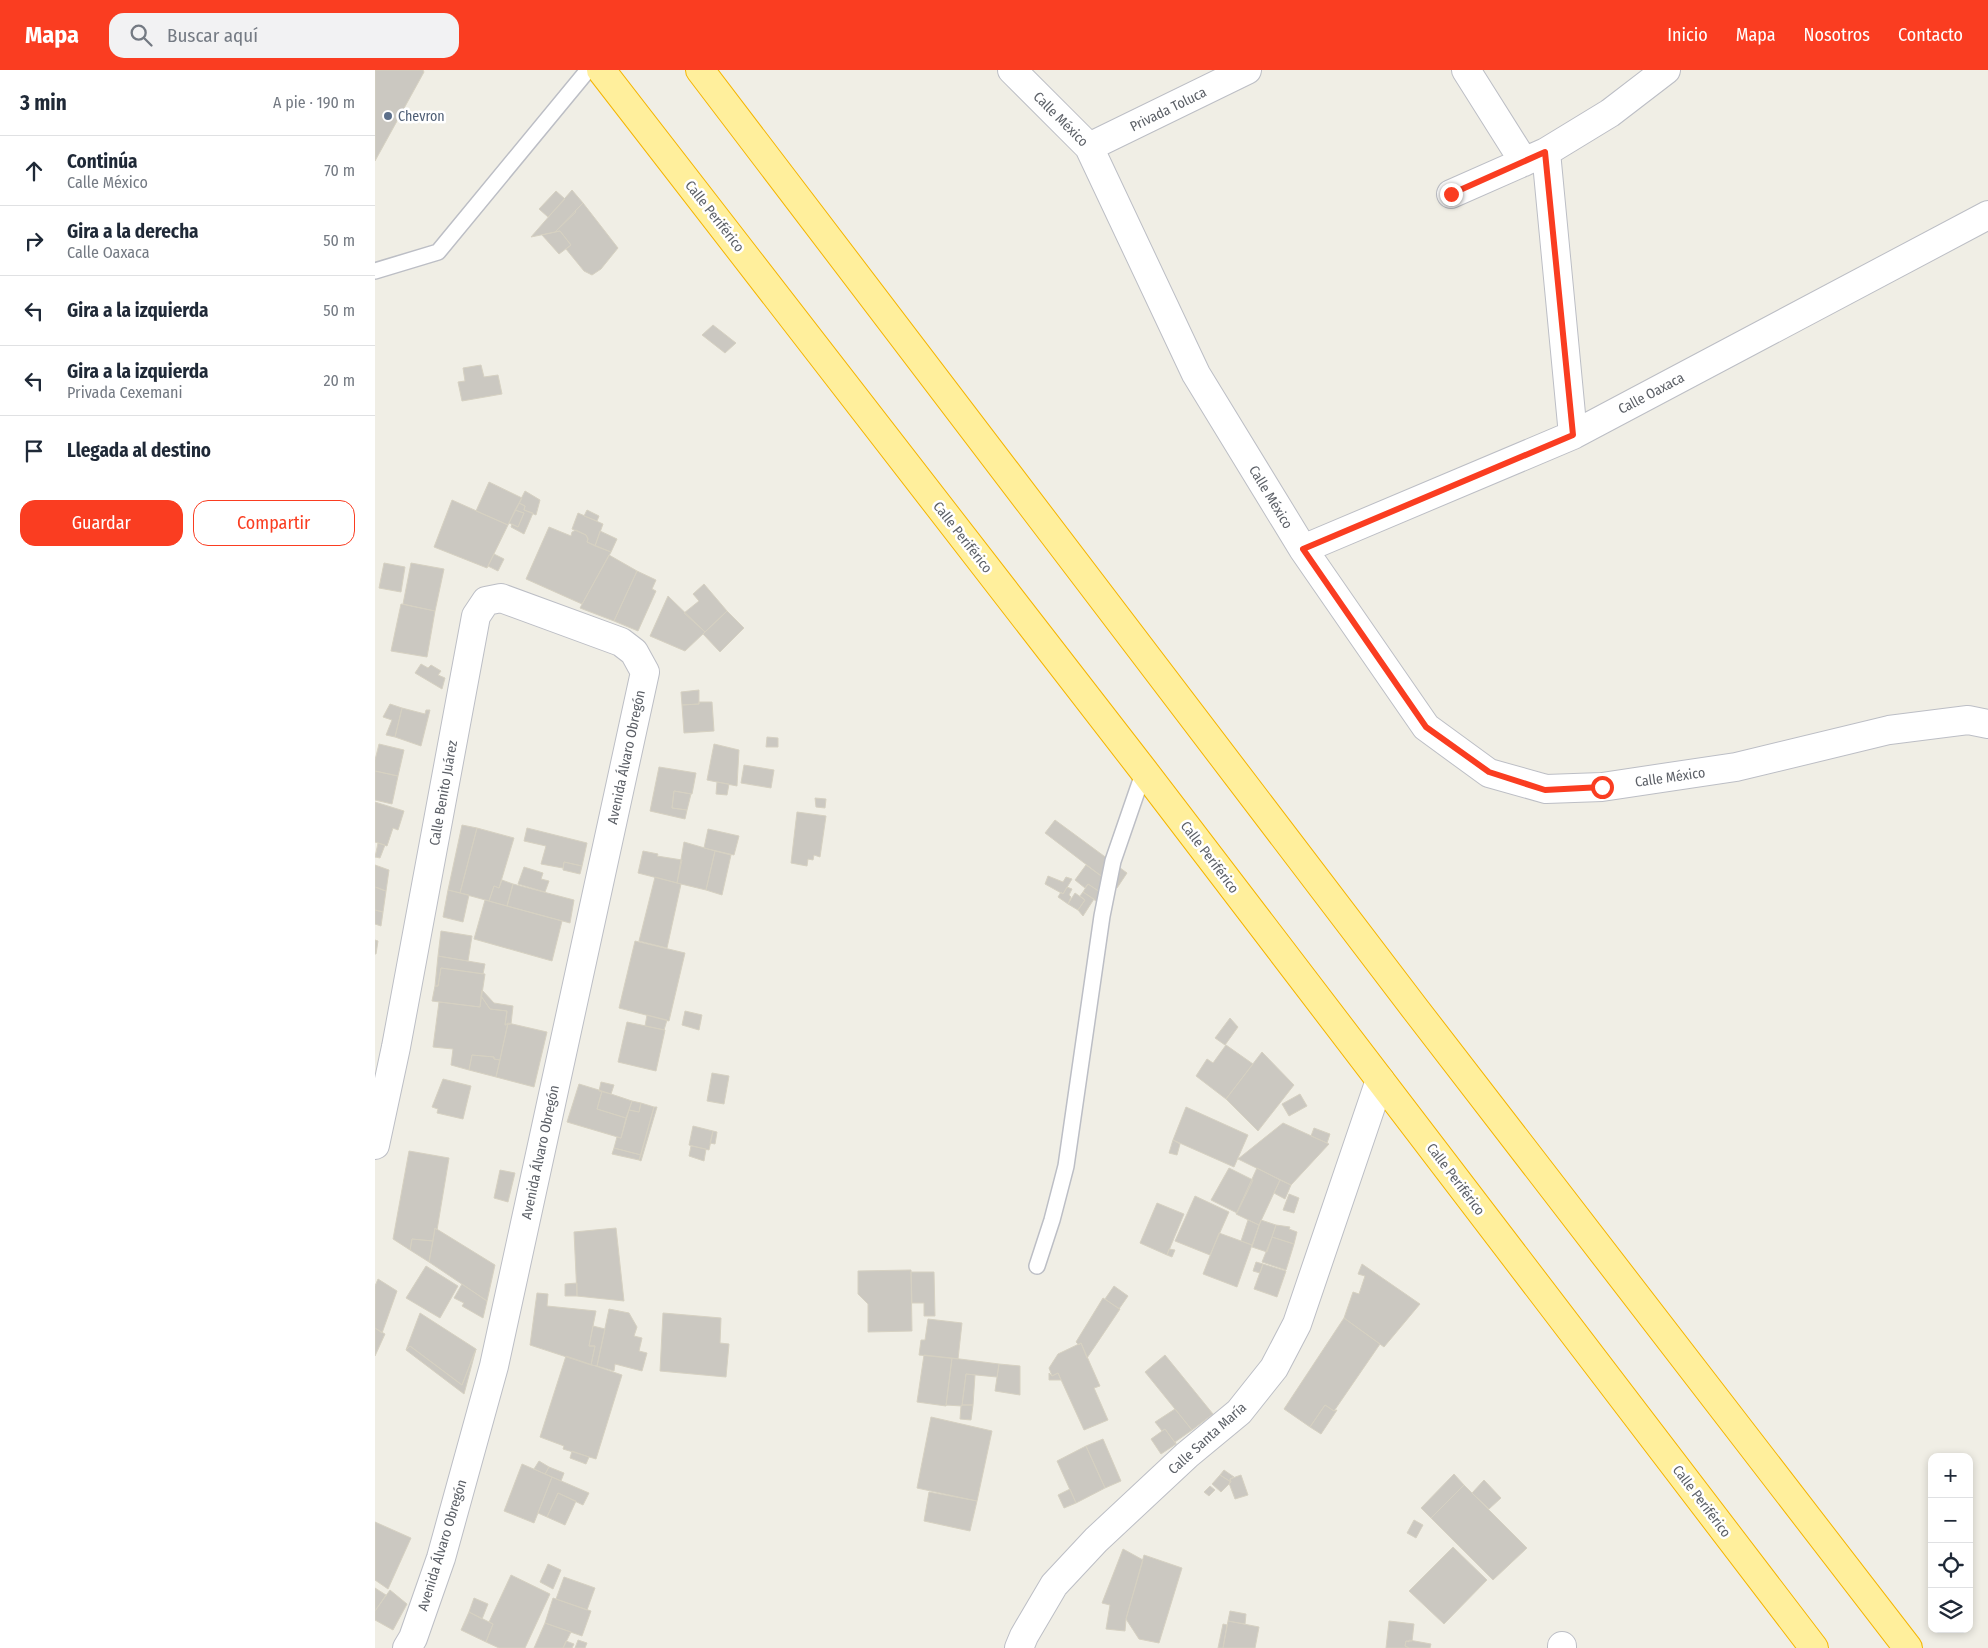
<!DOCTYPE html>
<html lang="es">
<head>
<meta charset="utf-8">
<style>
	:root { --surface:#fff; --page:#f2f2f3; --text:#1f2937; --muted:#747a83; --line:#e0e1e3; --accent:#fa3d21 }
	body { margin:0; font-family:"Fira Sans Condensed",sans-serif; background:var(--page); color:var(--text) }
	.controls { position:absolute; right:15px; bottom:15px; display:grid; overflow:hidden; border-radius:10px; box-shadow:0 2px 8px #0003 }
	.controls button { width:45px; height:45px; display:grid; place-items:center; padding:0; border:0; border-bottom:1px solid var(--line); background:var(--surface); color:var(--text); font:25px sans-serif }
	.stop { position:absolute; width:15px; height:15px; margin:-11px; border:4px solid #fa3d21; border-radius:50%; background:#fff }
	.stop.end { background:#fa3d21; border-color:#fff; box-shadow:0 1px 5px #0008 }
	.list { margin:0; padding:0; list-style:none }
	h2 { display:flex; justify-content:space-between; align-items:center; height:65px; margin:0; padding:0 20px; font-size:21px }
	h2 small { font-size:16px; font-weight:400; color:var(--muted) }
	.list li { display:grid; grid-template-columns:32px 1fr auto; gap:15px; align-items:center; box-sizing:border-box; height:70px; padding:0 20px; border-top:1px solid var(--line) }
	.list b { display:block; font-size:19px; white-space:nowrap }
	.list p { margin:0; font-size:16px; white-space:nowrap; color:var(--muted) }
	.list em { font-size:16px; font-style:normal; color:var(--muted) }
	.actions { display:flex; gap:10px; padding:15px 20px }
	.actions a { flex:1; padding:11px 0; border:1px solid var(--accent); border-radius:15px; text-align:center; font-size:18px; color:var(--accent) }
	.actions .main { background:var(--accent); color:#fff }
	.icon { flex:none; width:28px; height:28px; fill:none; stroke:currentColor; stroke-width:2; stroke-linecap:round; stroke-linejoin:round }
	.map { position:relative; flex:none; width:1613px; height:1578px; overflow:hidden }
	header { display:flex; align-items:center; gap:30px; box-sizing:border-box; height:70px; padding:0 25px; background:var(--accent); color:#fff }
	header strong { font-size:24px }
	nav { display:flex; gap:28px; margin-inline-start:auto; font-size:18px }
	.search { width:350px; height:45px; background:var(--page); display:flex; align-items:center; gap:12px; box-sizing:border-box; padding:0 18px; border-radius:15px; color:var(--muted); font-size:19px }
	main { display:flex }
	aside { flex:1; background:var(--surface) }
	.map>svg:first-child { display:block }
</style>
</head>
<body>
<header>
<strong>Mapa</strong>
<div class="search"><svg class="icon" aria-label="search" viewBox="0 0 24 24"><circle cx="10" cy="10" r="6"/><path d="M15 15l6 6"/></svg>Buscar aquí</div>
<nav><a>Inicio</a><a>Mapa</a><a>Nosotros</a><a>Contacto</a></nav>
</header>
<main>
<aside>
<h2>3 min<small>A pie · 190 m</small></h2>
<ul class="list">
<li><svg class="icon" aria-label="ahead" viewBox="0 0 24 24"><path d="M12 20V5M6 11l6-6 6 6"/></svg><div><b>Continúa</b><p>Calle México</p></div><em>70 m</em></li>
<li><svg class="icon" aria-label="right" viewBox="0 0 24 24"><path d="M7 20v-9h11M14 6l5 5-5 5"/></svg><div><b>Gira a la derecha</b><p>Calle Oaxaca</p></div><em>50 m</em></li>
<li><svg class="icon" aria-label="left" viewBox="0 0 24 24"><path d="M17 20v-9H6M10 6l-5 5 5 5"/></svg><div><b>Gira a la izquierda</b></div><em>50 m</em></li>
<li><svg class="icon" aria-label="left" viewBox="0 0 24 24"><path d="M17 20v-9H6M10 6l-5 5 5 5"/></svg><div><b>Gira a la izquierda</b><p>Privada Cexemani</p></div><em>20 m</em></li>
<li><svg class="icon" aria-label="arrive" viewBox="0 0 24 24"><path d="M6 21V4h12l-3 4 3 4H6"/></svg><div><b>Llegada al destino</b></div></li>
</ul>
<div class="actions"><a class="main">Guardar</a><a>Compartir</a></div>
</aside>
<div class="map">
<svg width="1613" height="1578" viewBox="0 0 1613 1578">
	<rect width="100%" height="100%" fill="#f0eee5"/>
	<path fill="#cbc8c1" stroke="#d6d1c2" d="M0 0H48L49 2 0 91Z
		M197 120 208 133 200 141 201 142 180 162 156 167Z
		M181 121 190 129 173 147 164 139Z
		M208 133 243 178 226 199 217 205 209 201 191 179 196 175 185 161 180 162Z
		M185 161 196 175 184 184 167 165Z
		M338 255 361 273 350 283 327 265Z
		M106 295 109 307 123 305 127 324 87 331 83 312 90 311 88 298Z
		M114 412 147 428 133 455 101 441Z
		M150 421 165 430 161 445 149 440 150 436 144 433Z
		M77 430 133 455 112 498 59 477Z
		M144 433 150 436 149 440 158 443 149 464 136 457 137 454 143 457 149 443 140 440Z
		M140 440 149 443 143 457 134 453Z
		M212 440 224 446 222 451 209 446Z
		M203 443 228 454 220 476 212 472 213 469 211 465 197 459Z
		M174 457 196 466 197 462 201 460 211 465 213 469 212 472 236 482 207 534 151 509Z
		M225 461 242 469 236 482 220 476Z
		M119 484 129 489 123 501 113 496Z
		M234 485 262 501 239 551 205 538Z
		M9 493 30 497 26 522 4 518Z
		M36 493 69 499 60 541 28 534Z
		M262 501 281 510 277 519 281 521 263 561 239 551Z
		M329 514 352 541 330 562 309 543 324 531 318 524Z
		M293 526 330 562 310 581 275 566Z
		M26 534 60 541 52 587 16 581Z
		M352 541 369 558 345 582 328 564Z
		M46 594 53 598 56 595 66 601 63 605 70 608 67 619 40 603Z
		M324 620V634L307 635 306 622Z
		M324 632H337L339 661 309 663 307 635 324 634Z
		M15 634 27 638 20 667 11 665 17 650 8 647Z
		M27 638 50 644 51 640H55L46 676 20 667Z
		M392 667 403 668V677H391Z
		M4 674 29 680 23 706 0 701V690Z
		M339 674 364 680 362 716 332 710Z
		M369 695 399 700 396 718 366 713Z
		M284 697 321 703 317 724 299 721 297 738 312 740 310 749 275 741Z
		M0 701 23 706 17 734 0 730Z
		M342 712 354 714 352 725 341 724Z
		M299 721 316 724 312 740 297 738Z
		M440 728 451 729 450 738 441 737Z
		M0 732 29 741 23 760 18 758 12 776 0 772Z
		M422 742 451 746 445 787 439 785 438 790 433 789 432 796 416 793Z
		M680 750 752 803 742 818 670 763Z
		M87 755 102 758 85 823 73 820Z
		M102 758 139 768 124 818 119 816 114 831 85 823Z
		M152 758 212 773 207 796 189 792 188 798 166 794 171 776 149 771Z
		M333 759 364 766 359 785 329 778Z
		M309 772 340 781 331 820 302 813Z
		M3 773 10 775 5 788 0 787Z
		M268 781 283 784 282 786 307 790 302 813 263 803Z
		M340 781 356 785 347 825 331 820Z
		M189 792 207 796 205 804 188 800Z
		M0 795 14 800 11 821 0 817Z
		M711 795 733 811 725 822 713 814 710 818 700 810Z
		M149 797 168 803 166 809 174 811 170 822 143 814Z
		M673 806 688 812 691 807 697 809 688 824 670 814Z
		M280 807 306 814 292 878 264 871Z
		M127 810 138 814 132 836 114 831 119 816 124 818Z
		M138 814 199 830 195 853 132 836Z
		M713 814 725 822 721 831 708 822Z
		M0 817 11 821 8 842 0 840Z
		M692 817 697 819 694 825 696 827 693 834 683 827 686 822 688 824Z
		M73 820 94 825 88 852 68 847Z
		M708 822 719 829 708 846 703 840 710 830 705 826Z
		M700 823 710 830 703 840 693 834Z
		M110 830 187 851 177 891 99 869Z
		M0 840 8 842 6 856 0 854Z
		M66 861 97 866 93 891 63 886Z
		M0 870 3 871 1 884H0Z
		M260 871 310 883 294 951 244 938Z
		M63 886 110 894 108 904 66 898 63 916H60Z
		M66 898 110 904 105 937 57 931 60 916H63Z
		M107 920 119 933 138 936 136 954 130 955 132 941 115 939 106 926Z
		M106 926 115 939 132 941 130 955 133 953 125 990 119 989V987L97 985 94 1000 76 995 78 979 58 977 64 932 105 937Z
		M310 941 327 945 324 960 307 955Z
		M272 945 292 950 289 960 270 956Z
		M855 948 863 957 850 975 840 968Z
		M252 952 290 960 281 1001 243 992Z
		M133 953 172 962 159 1017 121 1007Z
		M851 975 878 994 851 1029 821 1006 832 989 838 993Z
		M887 982 919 1015 883 1061 851 1029Z
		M97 985 119 987V989L125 990 121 1007 94 1000Z
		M337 1003 354 1006 349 1034 332 1031Z
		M68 1009 96 1016 88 1049 62 1043 63 1039 57 1037Z
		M226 1012 239 1015 236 1024 224 1021Z
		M204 1014 227 1021 222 1039 251 1048 246 1068 192 1052Z
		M227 1021 257 1031 251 1048 222 1039Z
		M925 1024 932 1036 914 1046 907 1034Z
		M257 1031 266 1033 264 1042 254 1040Z
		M266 1033 279 1037 266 1085 239 1078 242 1067 246 1068 254 1040 264 1042Z
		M279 1037H282L266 1091 264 1090Z
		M811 1037 873 1065 859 1097 798 1070Z
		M908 1053 954 1074 916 1115 863 1089Z
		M318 1056 338 1061 334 1080 314 1075Z
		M939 1058 955 1064 952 1073 936 1066Z
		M338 1061 342 1062 340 1074 335 1073Z
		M798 1070 805 1074 802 1085 794 1083Z
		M316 1076 331 1079 329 1091 314 1086Z
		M239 1078 266 1085 264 1090 237 1084Z
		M34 1081 74 1088 62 1160 60 1158 58 1171 37 1169 35 1180 18 1169Z
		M854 1098 878 1110 862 1143 836 1130Z
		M882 1098 905 1110 884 1155 861 1144Z
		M125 1100 140 1103 133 1132 119 1128Z
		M905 1110 916 1115 910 1129 899 1123Z
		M914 1124 924 1128 919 1143 908 1140Z
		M820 1126 854 1142 835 1185 800 1171Z
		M782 1133 809 1144 792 1185 765 1173Z
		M873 1150 884 1155 877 1175 866 1171Z
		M886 1150 901 1155 892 1182 877 1177Z
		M901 1155 915 1157 914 1159 922 1162 919 1174 897 1167Z
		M60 1158 120 1195 112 1231 54 1192Z
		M241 1158 249 1231 202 1226 199 1162Z
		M844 1163 877 1175 862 1217 828 1204Z
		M897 1167 919 1174 911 1200 887 1192Z
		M37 1169 58 1171 54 1192 35 1180Z
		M794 1179 800 1180 797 1187 792 1185Z
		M881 1192 888 1194 885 1203 878 1201Z
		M888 1194 911 1201 902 1227 879 1219Z
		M987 1194 1045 1234 1009 1277 969 1248 978 1222 984 1224 990 1206 983 1204Z
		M51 1196 83 1216 65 1248 31 1228Z
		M536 1200 537 1261 493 1262V1234L483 1224V1201Z
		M536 1202H559L560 1246H549V1233H537Z
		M3 1209 22 1221 7 1263 0 1258V1216Z
		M202 1213V1226H190V1214Z
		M87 1214 112 1231 108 1248 87 1236 89 1233 79 1228Z
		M739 1216 753 1226 744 1239 730 1229Z
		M162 1223 173 1224 172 1236 221 1241 214 1276H220L216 1295 155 1275Z
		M728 1228 745 1239 712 1288 706 1273 704 1275 701 1272Z
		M234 1239 254 1243 262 1257 259 1266 267 1268 264 1281 272 1283 267 1301 240 1294 239 1301 222 1296Z
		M45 1243 101 1279 87 1315 35 1276 31 1280Z
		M288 1243 346 1248 345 1273 354 1274 351 1307 285 1301Z
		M969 1248 1005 1274 959 1341 950 1335 935 1357 909 1339Z
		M553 1249 587 1253 583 1289 544 1285 546 1270H550Z
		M218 1256 230 1259 222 1296 216 1295 220 1276H214Z
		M0 1258 10 1264 0 1286Z
		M706 1273 725 1316 719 1318 733 1350 709 1360 683 1303 677 1306 674 1298 683 1284Z
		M35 1276 87 1315 101 1279 89 1324 31 1280Z
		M549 1285 577 1288 571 1336 542 1332Z
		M790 1285 838 1344 817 1360 770 1302Z
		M191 1286 247 1305 221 1389 188 1379 189 1376 165 1367Z
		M577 1288 624 1294 622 1307 591 1304 587 1336 571 1335Z
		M624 1294 645 1296V1325L620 1321Z
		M674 1303 677 1306 683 1303 686 1310H674Z
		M591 1304 600 1305 598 1335H587Z
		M587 1335H598L596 1350 585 1349 586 1336Z
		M950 1335 959 1341 962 1340 946 1364 935 1357Z
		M800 1339 817 1360 800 1372 801 1374 790 1359 787 1361 780 1352Z
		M556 1347 617 1361 602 1431 542 1418Z
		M790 1359 801 1374 786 1384 776 1369Z
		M728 1369 746 1411 730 1418 711 1376Z
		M711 1376 730 1418 701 1433 682 1391Z
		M197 1381 214 1387 211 1394 195 1388Z
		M164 1391 174 1397 170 1404 159 1399Z
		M147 1394 177 1407 159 1453 129 1441Z
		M174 1397 189 1403 186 1411 170 1404Z
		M849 1400 859 1407 855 1409 856 1412 845 1405Z
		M1079 1404 1089 1415 1056 1448 1046 1438Z
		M845 1405 856 1412 846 1422 837 1414Z
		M866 1405 873 1425 860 1429 854 1413 856 1412 855 1409Z
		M177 1407 214 1423 208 1435 183 1423 172 1447 163 1443Z
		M1109 1410 1126 1428 1114 1439 1097 1423Z
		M1089 1415 1152 1478 1118 1510 1056 1448Z
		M835 1416 840 1420 834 1426 829 1422Z
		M695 1419 701 1433 689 1438 683 1425Z
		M554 1422 602 1431 595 1461 549 1451Z
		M183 1423 201 1431 190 1455 172 1447Z
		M1039 1450 1048 1455 1041 1468 1032 1463Z
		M0 1452 36 1468 13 1519 0 1510Z
		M1078 1477 1112 1510 1069 1554 1034 1521Z
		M748 1479 768 1490 751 1549 750 1561 731 1559 735 1535 727 1533Z
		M769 1485 807 1498 784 1573 764 1569 751 1549Z
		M173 1494 186 1500 178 1519 165 1512Z
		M136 1505 175 1524 150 1578H124L111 1572 118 1554 114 1552Z
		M189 1507 220 1518 212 1540 181 1529Z
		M0 1518 11 1525 0 1541Z
		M15 1520 32 1534 18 1560 0 1550V1541Z
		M99 1528 113 1534 107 1549 94 1542Z
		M178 1528 216 1541 207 1566 170 1553Z
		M855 1541 871 1544 870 1554 853 1551Z
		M94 1542 118 1554 111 1572 86 1560Z
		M853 1551 884 1557 880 1578H848Z
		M1014 1551 1039 1554 1037 1571H1031L1030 1576 1034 1578H1011Z
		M170 1553 196 1562 188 1578H159Z
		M848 1554 852 1555 848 1578H843Z
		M203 1570 212 1573 210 1578H200Z
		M1034 1570 1056 1574 1055 1578H1034L1030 1576 1031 1571 1034 1572Z
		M191 1571 199 1574 197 1578H188Z"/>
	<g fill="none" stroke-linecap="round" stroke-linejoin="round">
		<defs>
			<path id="service" d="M0 201 63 182 213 0
				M662 1196 677 1150 691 1096 727 846 738 791 769 701"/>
			<path id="minor" d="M637 0 714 77 821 304 928 479 1051 657 1114 703 1171 719 1227 717 1361 697 1514 660 1593 650 1613 654
				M1091 0 1149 92
				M714 77 872 0
				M1171 82 1198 365
				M1076 124 1171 82 1235 43 1291 0
				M928 479 1198 365 1613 145
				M0 1075 21 977 101 546 111 531 126 528 246 572 259 582 270 602 119 1296 66 1488 38 1568 32 1578
				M644 1578 649 1566 679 1515 721 1470 812 1385 864 1342 899 1298 922 1254 1005 1010
				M1187 1578V1576"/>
			<path id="trunk" d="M226 0 769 701 1439 1578
				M325 0 1041 940 1533 1578"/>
		</defs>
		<use href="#service" stroke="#bcbec5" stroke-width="18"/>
		<use href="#minor" stroke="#bcbec5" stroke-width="30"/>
		<use href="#trunk" stroke="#f5b500" stroke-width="30"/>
		<use href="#service" stroke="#fff" stroke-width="15"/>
		<use href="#minor" stroke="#fff" stroke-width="28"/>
		<use href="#trunk" stroke="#ffef9c" stroke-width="28"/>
	</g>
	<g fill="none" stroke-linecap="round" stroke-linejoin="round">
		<path stroke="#fa3d21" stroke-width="6" d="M1076 124 1170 82 1198 365 928 479 1051 657 1114 702 1170 720 1227 717"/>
	</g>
	<circle fill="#5c6f8a" stroke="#fff" stroke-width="2" cx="13" cy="46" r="5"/>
	<g text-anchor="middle" stroke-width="5" stroke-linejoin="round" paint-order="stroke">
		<g font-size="14" fill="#5c6067" stroke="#fff">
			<text transform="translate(793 39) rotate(-26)" y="5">Privada Toluca</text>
			<text transform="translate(686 49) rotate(45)" y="5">Calle México</text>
			<text transform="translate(340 146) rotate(52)" y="5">Calle Periférico</text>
			<text transform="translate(1276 323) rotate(-28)" y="5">Calle Oaxaca</text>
			<text transform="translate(896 427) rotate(59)" y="5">Calle México</text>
			<text transform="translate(588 467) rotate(52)" y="5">Calle Periférico</text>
			<text transform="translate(251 687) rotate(-78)" y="5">Avenida Álvaro Obregón</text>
			<text transform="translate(1295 707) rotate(-8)" y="5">Calle México</text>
			<text transform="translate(68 723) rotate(-80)" y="5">Calle Benito Juárez</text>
			<text transform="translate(835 787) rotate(53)" y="5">Calle Periférico</text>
			<text transform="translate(165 1082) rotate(-78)" y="5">Avenida Álvaro Obregón</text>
			<text transform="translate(1081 1109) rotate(53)" y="5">Calle Periférico</text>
			<text transform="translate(832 1368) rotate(-42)" y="5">Calle Santa María</text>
			<text transform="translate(1327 1431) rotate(53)" y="5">Calle Periférico</text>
			<text transform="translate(67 1475) rotate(-73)" y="5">Avenida Álvaro Obregón</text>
		</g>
		<g font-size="14" fill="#4e5e75" stroke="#fff" text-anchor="start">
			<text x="23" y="51">Chevron</text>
		</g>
	</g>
</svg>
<div class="controls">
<button>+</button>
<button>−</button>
<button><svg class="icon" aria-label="locate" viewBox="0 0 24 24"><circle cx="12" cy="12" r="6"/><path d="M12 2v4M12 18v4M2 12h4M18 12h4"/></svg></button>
<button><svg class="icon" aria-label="layers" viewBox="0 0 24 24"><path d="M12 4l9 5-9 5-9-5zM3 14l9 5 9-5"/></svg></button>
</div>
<div class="stop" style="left:1227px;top:717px"></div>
<div class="stop end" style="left:1076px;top:124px"></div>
</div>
</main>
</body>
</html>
